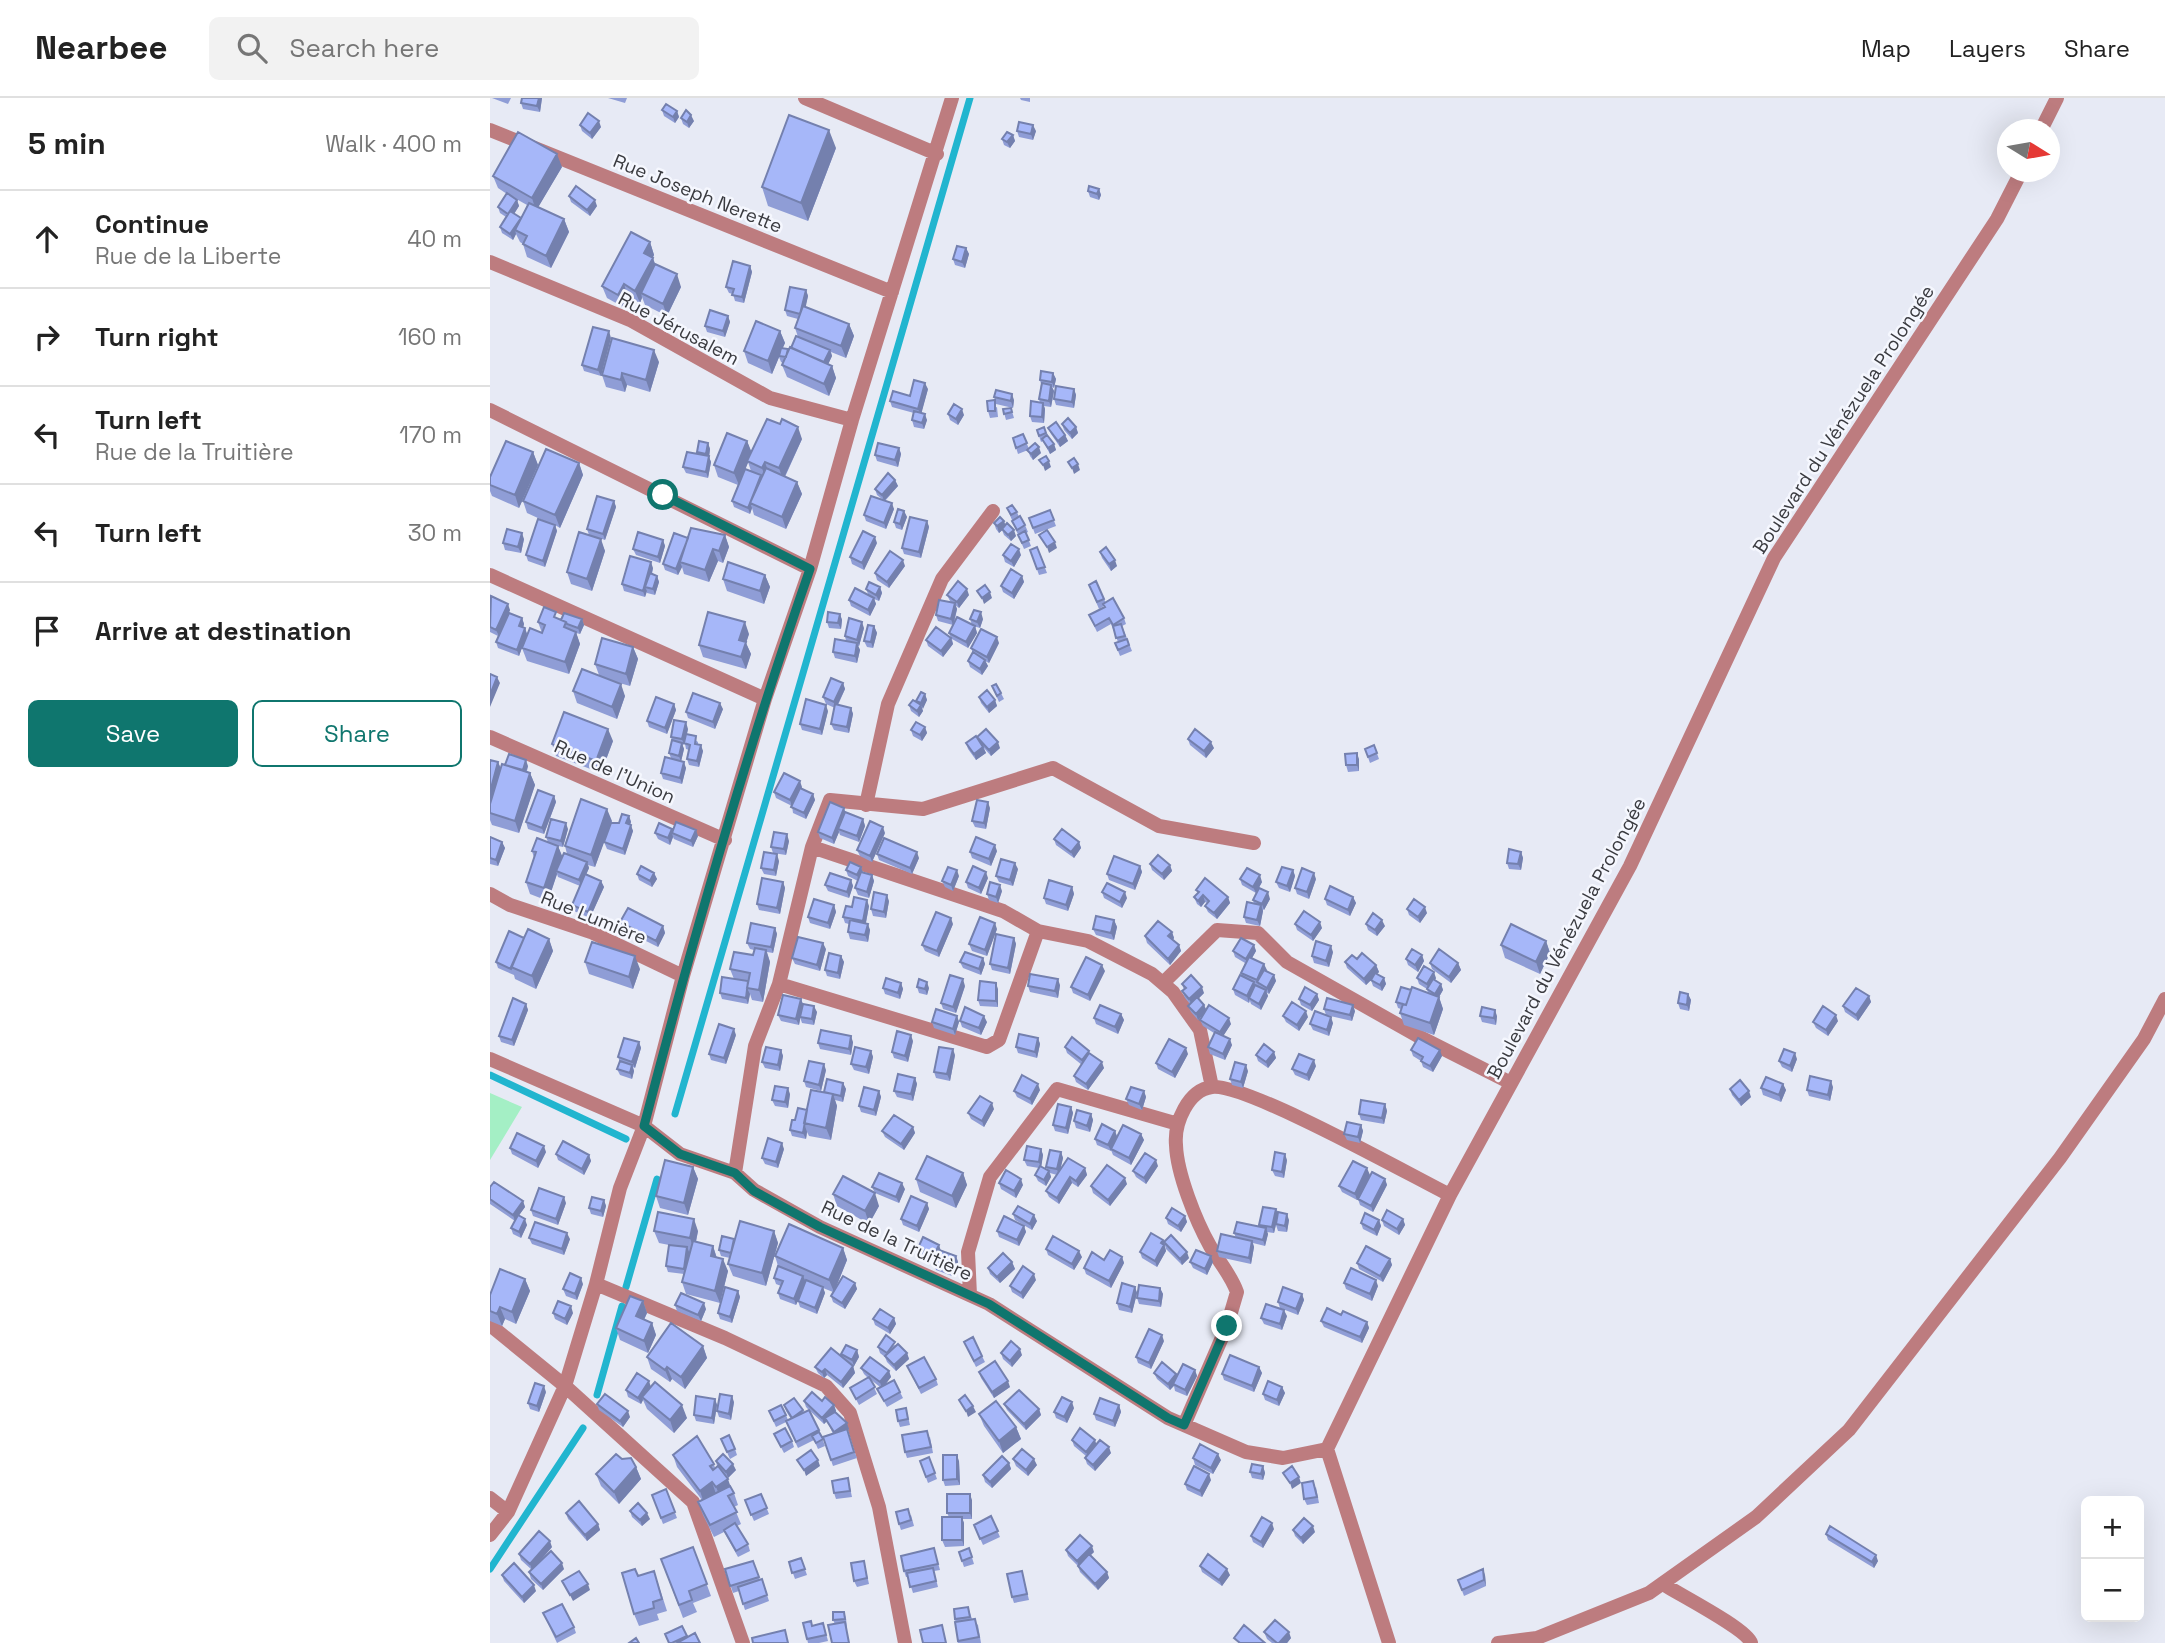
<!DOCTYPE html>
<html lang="en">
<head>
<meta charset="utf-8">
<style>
	:root { --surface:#fff; --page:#f2f2f2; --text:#222; --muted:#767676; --line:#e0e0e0; --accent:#0f766e }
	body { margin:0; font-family:"Space Grotesk",sans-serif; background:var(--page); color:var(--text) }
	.controls { position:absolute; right:21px; bottom:21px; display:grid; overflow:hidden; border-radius:10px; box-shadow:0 7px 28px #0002 }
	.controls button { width:63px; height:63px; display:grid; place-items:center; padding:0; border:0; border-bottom:2px solid var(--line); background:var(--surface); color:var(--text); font:35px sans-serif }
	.compass { position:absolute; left:1507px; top:21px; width:63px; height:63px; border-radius:50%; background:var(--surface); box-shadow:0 7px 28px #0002; rotate:101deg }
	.stop { position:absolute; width:21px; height:21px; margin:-16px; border:5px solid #0f766e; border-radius:50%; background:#fff }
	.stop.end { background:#0f766e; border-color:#fff; box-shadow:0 2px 7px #0008 }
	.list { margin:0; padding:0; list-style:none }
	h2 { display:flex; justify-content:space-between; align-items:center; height:91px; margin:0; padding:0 28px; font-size:30px }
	h2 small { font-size:23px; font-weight:400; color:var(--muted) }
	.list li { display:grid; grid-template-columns:46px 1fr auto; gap:21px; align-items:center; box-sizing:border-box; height:98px; padding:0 28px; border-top:2px solid var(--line) }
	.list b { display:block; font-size:26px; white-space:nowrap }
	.list p { margin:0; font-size:23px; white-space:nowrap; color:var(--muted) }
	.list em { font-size:23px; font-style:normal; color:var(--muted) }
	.actions { display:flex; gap:14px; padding:21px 28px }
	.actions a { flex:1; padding:16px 0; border:2px solid var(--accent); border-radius:10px; text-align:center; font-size:24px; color:var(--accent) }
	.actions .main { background:var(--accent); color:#fff }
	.icon { flex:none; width:38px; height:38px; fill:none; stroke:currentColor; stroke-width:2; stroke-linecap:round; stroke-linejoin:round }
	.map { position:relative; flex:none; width:1675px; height:1545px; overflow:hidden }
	header { display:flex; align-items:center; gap:42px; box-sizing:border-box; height:98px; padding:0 35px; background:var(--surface); border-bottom:2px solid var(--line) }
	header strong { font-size:33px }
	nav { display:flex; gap:38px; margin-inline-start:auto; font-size:24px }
	.search { width:490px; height:63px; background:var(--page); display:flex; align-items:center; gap:18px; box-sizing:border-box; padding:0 24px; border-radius:10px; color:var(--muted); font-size:26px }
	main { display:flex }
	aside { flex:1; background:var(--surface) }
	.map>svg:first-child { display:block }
</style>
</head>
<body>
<header>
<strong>Nearbee</strong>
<div class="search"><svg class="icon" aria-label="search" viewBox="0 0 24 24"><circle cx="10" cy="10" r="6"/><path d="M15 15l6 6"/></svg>Search here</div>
<nav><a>Map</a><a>Layers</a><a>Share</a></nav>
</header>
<main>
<aside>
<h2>5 min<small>Walk · 400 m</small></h2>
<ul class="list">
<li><svg class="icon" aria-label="ahead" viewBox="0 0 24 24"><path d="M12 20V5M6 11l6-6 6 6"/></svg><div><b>Continue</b><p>Rue de la Liberte</p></div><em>40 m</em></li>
<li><svg class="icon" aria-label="right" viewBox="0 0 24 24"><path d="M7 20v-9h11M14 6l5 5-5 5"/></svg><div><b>Turn right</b></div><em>160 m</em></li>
<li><svg class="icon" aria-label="left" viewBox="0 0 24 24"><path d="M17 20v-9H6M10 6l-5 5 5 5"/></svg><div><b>Turn left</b><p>Rue de la Truitière</p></div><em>170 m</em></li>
<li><svg class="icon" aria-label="left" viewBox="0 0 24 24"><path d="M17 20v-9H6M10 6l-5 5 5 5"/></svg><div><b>Turn left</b></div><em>30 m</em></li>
<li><svg class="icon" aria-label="arrive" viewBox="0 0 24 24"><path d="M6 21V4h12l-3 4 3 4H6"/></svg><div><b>Arrive at destination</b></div></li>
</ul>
<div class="actions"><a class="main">Save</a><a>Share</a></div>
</aside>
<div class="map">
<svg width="1675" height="1545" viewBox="0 0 1675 1545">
	<rect width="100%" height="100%" fill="#e7eaf5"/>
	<path fill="#a4efc5" d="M0 995 32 1009 0 1062Z"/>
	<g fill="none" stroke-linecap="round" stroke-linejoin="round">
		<path stroke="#21b5cf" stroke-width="7" d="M0 977 136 1041
			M185 1016 480 0
			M136 1189 167 1081
			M107 1297 132 1208
			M0 1471 93 1330"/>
		<path stroke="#bd7c7f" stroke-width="14" d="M315 0 447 56
			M0 32 402 194
			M1551 32 1567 0
			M0 164 140 222 280 300 362 322
			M0 312 320 471
			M0 477 275 601
			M0 639 235 742
			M376 707 398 606 452 481 503 413
			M322 749 513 813 548 833 598 843 662 876 683 894 710 932 722 989
			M0 796 20 807 101 834 193 878
			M673 885 727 832 768 835 797 864 926 937 1021 985
			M289 886 497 949 509 942 548 833
			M0 961 154 1028 190 1056 245 1075 264 1092 330 1129 499 1206 678 1320 756 1354 793 1360 837 1351
			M245 1075 265 948 289 886 322 749 340 702 433 711 563 670 669 728 764 745
			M106 1186 235 1240 336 1288 360 1315 389 1409 415 1545
			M480 1197 478 1154 500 1079 567 991 688 1026
			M0 1227 75 1288 203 1404 253 1545
			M694 1327 737 1228 747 1194C741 1177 729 1164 720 1148 706 1123 687 1076 686 1047 684 1025 698 992 722 989 756 985 920 1077 960 1097
			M0 1400 18 1414
			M0 1437 18 1414 75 1288 106 1186 130 1090 154 1028 193 878 275 601 320 471 362 322 462 0
			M1173 1486C1190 1497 1257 1531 1261 1545
			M899 1545 837 1351 960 1097 1140 768 1284 460 1507 121 1531 74
			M1008 1545 1047 1540 1159 1495 1266 1419 1359 1332 1570 1060 1654 941 1675 901"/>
	</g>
	<path fill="#8f9dd6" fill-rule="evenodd" d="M2 0H21L18 6Z
		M32 0H52L50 14 33 11 31 5Z
		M118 0H137L135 5Z
		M530 0H540V4L531 2Z
		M172 12 187 13 189 19 185 25 174 18Z
		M191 20 204 23 199 30 193 26Z
		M90 27 111 29 102 41 92 33Z
		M527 33H546L543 42 529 39Z
		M523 37 525 43 520 50 514 47 512 41Z
		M346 50 318 123 278 108 272 89Z
		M72 69 48 109 74 121 79 134 61 170 37 159 33 146 30 144 26 136 23 142 12 135 10 129 16 119 10 115 8 109 17 96 8 90 3 78ZM21 98 37 107 31 121 24 116 29 108 27 102Z
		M609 91 611 97 609 102 600 99 598 93Z
		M79 98 107 108 100 118 81 104Z
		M160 144 164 157 163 160 165 166 191 189 177 218 155 207 152 199 150 205 138 199 133 209 117 200 112 188Z
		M476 150 479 156 475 170 465 167 463 161Z
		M260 168 262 174 254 205 245 203 243 196 239 195 236 189Z
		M316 192 318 198 315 209 359 226 364 238 356 260 341 254 342 258 338 266 342 268 346 280 339 298 297 279 292 267 293 265 291 264 289 259 282 276 258 265 254 253 290 233 295 245 292 250 298 251V253L308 239 305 230 308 221 297 218 295 212Z
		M238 218 240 224 235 239 217 234 215 228Z
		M121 240 111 278 94 273 92 267Z
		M169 264 160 294 137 287 135 294 116 289 112 277Z
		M563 275 566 281 564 290 562 289 564 293 561 309 554 308 555 311 554 325 542 324 540 318 550 305 549 301 551 286 550 282Z
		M438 291 431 315 437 322 434 331 424 329 422 322 424 315 402 309 400 303 420 298Z
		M584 291 586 297 584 310 566 307 564 301Z
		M504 299 524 302 523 310 506 306Z
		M507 309 508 319 500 320 498 313Z
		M521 310 524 320 516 322 513 311Z
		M458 316 474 317 468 327 460 322Z
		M572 326 586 329 588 335 582 341 574 332Z
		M554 329 557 337 564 346 566 352 560 356 553 343 551 344 547 332Z
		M558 330 575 337 578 343 570 349 561 336Z
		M533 336 539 351 551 355 543 362 540 358 538 352 528 356 523 340Z
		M312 341 295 379 307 384 312 396 296 431 264 417 262 410 260 416 244 409 242 403 248 387 228 379 224 367 257 343 261 354ZM258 364 261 373 255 371Z
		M218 345 220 351 219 359 221 364 218 380 196 375 193 369 208 356 207 354Z
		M409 350 411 356 408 369 387 363 385 357Z
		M43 354 48 367 29 410 2 398 0 393V379Z
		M89 365 93 377 70 430 65 427 67 433 55 469 38 463 36 457 61 426 37 415 33 403Z
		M405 382 408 388 395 403 404 411 396 431 376 423 374 417 392 401 387 397 385 391Z
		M124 403 126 409 115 442 109 440 115 453 102 493 81 486 77 474 99 437 97 431Z
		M517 410 527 414 529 419 535 427 538 434 536 435 541 448 534 451Z
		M560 412 566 428 545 436 539 420Z
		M414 413 417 419 412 432 406 430 404 424Z
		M437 423 439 429 431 460 414 456 412 450Z
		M514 423 515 427 526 438 521 443 514 437 512 432 509 435 506 431 504 425Z
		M235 437 239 449 233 465 228 463 219 484 194 476 192 469 188 477 175 472 173 466 198 440Z
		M34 441 31 455 15 452 13 445Z
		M173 442 175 448 170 465 146 457 143 451Z
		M387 445 374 472 362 466 360 459Z
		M547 449 557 475 549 477 540 452Z
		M610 454 627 468 621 473 612 460Z
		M513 457H531L524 469 515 464Z
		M415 468 399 490 387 482 385 475Z
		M163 470 162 476 167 478 169 484 165 497 157 495V493L155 499 134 493 132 486Z
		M275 477 280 489 274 506 237 493 233 481Z
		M532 478 534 484 524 501 513 494 511 488Z
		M599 487 614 501 616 505 634 520 636 526 632 528 642 553 630 558 625 545 628 544 621 526 607 534 599 517 614 509V508L609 511Z
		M390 489 392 495 389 503 384 501 386 506 380 518 361 508 359 502 378 496 376 491Z
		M457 497H479L469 510 465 507 467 511 464 526 482 527 480 521H493L490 530 483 528H485L487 535 478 550 462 541 463 546 453 559 438 548 436 542 461 540 459 535 463 527 448 523 446 517 462 505 460 503Z
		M0 500 20 512 14 525 32 520 34 526 33 529 35 530 37 536 29 558 8 550 6 544 8 538 0 534Z
		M350 516 352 522 351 531 339 530 337 524Z
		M69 521 71 522 92 521 94 527 90 536 86 535 90 546 79 576 37 563 32 550 52 535 48 524Z
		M384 528 387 535 383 550 377 549 374 543Z
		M374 530 369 548H368L370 552 367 565 345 560 343 554 356 543 355 538Z
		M259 536 256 545 261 556 256 571 213 559 209 547Z
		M509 545 499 565 495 563 498 568 492 577 480 569 478 563 483 555 481 550Z
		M143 549 148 561 140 588 119 582 135 598 127 621 87 605 83 593 109 577 105 566Z
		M353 585 355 591 348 607 361 610 363 616 359 635 344 632 341 626 345 610 336 606 333 599Z
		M502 588 511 595 514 601 509 604Z
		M435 596 437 602 432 611 433 613 429 619 421 613 419 607 427 604Z
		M489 599 505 602 507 608 499 615 491 605Z
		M184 606 186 612 177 636 159 629 157 623Z
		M233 611 225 631 198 620 196 614Z
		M338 613 332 637 312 632 310 626Z
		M435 629 437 635 432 643 423 638 421 632Z
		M198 631 197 636 208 644V646L213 653 209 669 199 667 197 661 199 652 196 651 195 646 192 647 194 651 191 663 196 670 192 686 173 681 171 675 181 660 179 655 182 642 181 639Z
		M488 641 510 650 501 658 494 650 496 655 486 662 478 651 476 645Z
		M698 641 724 650 716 660 700 647Z
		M123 643 111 675 66 658 62 646Z
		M884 647 889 661 880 665 875 651Z
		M869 661V673L858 674 856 667Z
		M0 662 8 664 11 671 15 667 38 668 37 673 40 675 45 687 29 735 2 727 0 722Z
		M312 689 311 691 323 696 325 702 316 721 303 715 302 708 286 700 284 694Z
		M64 698 66 704 54 736 38 731 36 724Z
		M500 710 496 731 485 729 482 723Z
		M355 715 373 721 375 728 369 744 350 737 349 734 344 746 330 740 328 734Z
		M139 718 141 724 140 727 143 733 135 757 117 751 114 744 118 732 105 769 98 767 99 770 96 777 111 783 114 789 100 820 84 813 82 807 90 788 68 779 67 776 58 803 40 796 36 784 44 760 42 753 58 744 56 739 78 731 73 749 68 748 72 759 77 756 75 748 122 723 121 725H129Z
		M183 733 208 738 203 749 184 741 183 739 180 747 168 741 165 735Z
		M395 735 382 764 370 758 367 752Z
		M0 739 12 744 15 750 8 768 0 766Z
		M564 741 589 744 591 750 584 760 566 747Z
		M299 743 296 757 283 755 281 749Z
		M507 753 501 768 482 760 480 754Z
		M1031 754 1033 760 1031 772 1019 771 1017 765Z
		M387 756 429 760 422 776 389 762Z
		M289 763 286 778 274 776 271 770Z
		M660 766 680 767 682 773 674 782 662 772Z
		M650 768 652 774 645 792 619 782 617 776Z
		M371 769 373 775 382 777 384 783 379 800 368 797 365 790 368 783 358 778 356 772Z
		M528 771 523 788 509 784 506 778Z
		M803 772 805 778 800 794 789 790 786 784Z
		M164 775 167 781 162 789 149 782 147 776Z
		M469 778 463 793 455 789 452 783Z
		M498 780 491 796 478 790 476 784Z
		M750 781 772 784 766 795 752 787Z
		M826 781 819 801 807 796 805 790Z
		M361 782 363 788 359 800 338 793 335 787Z
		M293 784 295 790 290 816 269 812 267 806Z
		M582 789 584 796 578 813 556 806 554 800Z
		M706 792 738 799 740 805 727 821 718 814 715 808 717 805 715 804 711 809 707 806 704 799 708 796Z
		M512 793 508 805 499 802 497 796Z
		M612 794 637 800 632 810 614 800Z
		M863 799 866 805 860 818 837 807 835 801Z
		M780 801 774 812 773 811V813L770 828 756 825 754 819 764 806 763 802Z
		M399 803 396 820 383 818 381 811Z
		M344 807 346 814 340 831 320 825 318 819Z
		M379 808 376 825 380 832 378 844 360 841 358 834 359 826 355 825 353 819 362 809Z
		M917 811 937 815 930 825 919 817Z
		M624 822 627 829 624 842 606 837 603 831Z
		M130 824 173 828 175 835 168 849 132 831Z
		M463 826 449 859 435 853 432 847Z
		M805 826 832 830 823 843 807 832Z
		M876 826 895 828 887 838 878 832Z
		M285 830 287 836 283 855 277 854 280 864 273 904 262 902 260 896 258 906 232 901 230 895 244 881 240 871 263 857 264 852 260 851 257 845Z
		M507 831 497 858 482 853 479 846Z
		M682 834 684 840 683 842 689 847 691 853 680 867 657 845 655 838Z
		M34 840 59 841 63 853 46 891 25 881 24 877 8 870 6 864Z
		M524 840 526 846 520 876 502 872 500 866Z
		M1056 843 1060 855 1050 876 1015 860 1011 847Z
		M764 847 766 853 762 860 774 866 776 873 784 877 786 883 779 896 776 894 778 898 771 912 761 906 760 903 759 905 745 897 743 891 752 878 751 875 755 865 745 859 743 853Z
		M336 851 330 873 305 866 302 860Z
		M843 854 839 869 824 865 822 858Z
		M932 857 934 863 928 874 918 867 916 861Z
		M351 858 354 864 350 881 337 878 335 872Z
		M493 860 495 866 491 877 473 870 470 864Z
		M867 861 886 867 889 874 887 876 894 880 896 886 892 893 883 888 881 882 876 887 857 870 855 864Z
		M95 864 150 871 143 891 99 876Z
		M940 865H968L971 872 961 885 942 871Z
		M615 873 600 903 583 895 581 889Z
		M927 880H946L945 882 951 886 953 892 949 899 953 911 944 937 914 927 910 915 911 911 908 910 906 904 921 892 938 895 937 891 929 886Z
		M411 885 413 891 410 901 395 896 393 890Z
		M692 886 714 895 708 901 714 907 716 912 741 926 733 938 742 947 735 962 720 956 718 949 724 935 713 928 710 922 714 916 708 922 701 914 698 908 700 906 695 900 692 893 694 892Z
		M570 887 568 900 540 894 538 888Z
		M475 888 466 915 453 911 451 905Z
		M427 889 439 890 437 897 429 895Z
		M508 891V909L490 908 488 902Z
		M827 896 829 902 822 913 811 907 809 901Z
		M1198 896 1201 902 1199 913 1190 911 1188 905Z
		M1379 898 1381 904 1368 923 1355 914 1353 908Z
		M311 901 313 906 327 914 324 927 312 925 310 919 309 927 291 923 288 917Z
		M36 906 38 912 24 948 11 944 9 938Z
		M834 911 865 913 862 923 836 917Z
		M631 916 634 922 628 936 606 926 604 920Z
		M467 918 469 924 465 937 444 930 442 924Z
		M793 918 818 919 809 933 796 924Z
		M990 918H1007L1006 927 992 924Z
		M470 923 497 924 491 937 472 929Z
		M1348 923 1338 938 1326 930 1323 924Z
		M843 925 839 938 823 932 820 926Z
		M246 937 236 966 221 962 219 956Z
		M548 940 550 946 547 960 528 955 526 949Z
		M423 943 418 964 404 960 402 954Z
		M149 944 151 950 145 970 143 969 144 973 142 981 130 977 127 971 130 964 128 959Z
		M363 944 361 957 330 951 328 945Z
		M575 949 600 956 614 970 598 992 586 984 584 978 592 967 577 955Z
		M291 952 293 958 290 973 275 970 272 964Z
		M921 952 952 958 943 974 933 969 931 963 923 958Z
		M381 953 383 959 379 976 364 972 361 966Z
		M784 954 786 960 778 970 768 963 766 957Z
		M698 956 685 980 668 971 666 965Z
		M465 957 460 983 446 980 444 974Z
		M1307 961 1302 974 1292 969 1289 963Z
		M826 968 819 983 805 977 802 971Z
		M336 972 331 993 316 989 314 983Z
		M758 973 753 990 742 987 740 981Z
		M425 980 427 986 423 1003 407 999 404 993Z
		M353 985 356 991 353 1004 345 1002 347 1008 341 1042 319 1038 317 1034 316 1041 302 1038 300 1032 305 1022 317 1012 334 994Z
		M1293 986 1296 992 1291 1004 1273 997 1271 990Z
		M1343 989 1340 1003 1319 998 1317 992Z
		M1240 991 1261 999 1251 1008 1242 997Z
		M550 992 542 1007 527 999 524 993Z
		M389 993 391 999 386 1018 371 1014 369 1008Z
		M654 993 656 999 652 1012 639 1007 636 1001Z
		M300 996 298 1010 285 1008 282 1002Z
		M895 1006 897 1013 894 1026 871 1022 869 1016Z
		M581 1009 583 1015 578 1036 565 1033 563 1027Z
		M504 1011 494 1029 481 1021 478 1015Z
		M601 1016 603 1022 600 1034 586 1030 584 1023Z
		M871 1027 873 1033 870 1045 857 1042 854 1036Z
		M423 1029 425 1035 414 1052 395 1039 392 1033Z
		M625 1033 627 1038 651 1036 654 1042 641 1067 623 1057 621 1052V1053L607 1047 605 1041Z
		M20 1050 56 1054 48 1070 22 1056Z
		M294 1051 288 1070 275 1066 272 1060Z
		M551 1051 553 1057 551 1068 557 1072 556 1069 571 1054 573 1060 570 1071 595 1070 597 1077 588 1089 582 1085 569 1106 559 1099 556 1093 567 1077 560 1075 561 1079 556 1088 548 1083 545 1077 549 1070 537 1068 534 1062Z
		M66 1056 99 1057 101 1063 94 1077 68 1062Z
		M797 1062 794 1080 785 1078 782 1072Z
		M668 1068 656 1086 646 1079 643 1073Z
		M203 1069 208 1081 198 1117 170 1110 166 1098Z
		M473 1075 477 1087 466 1110 430 1094 426 1081Z
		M880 1077 867 1102 852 1094 849 1088Z
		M895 1081 897 1087 883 1114 870 1107 868 1101Z
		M509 1085 533 1087 526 1100 511 1091Z
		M637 1086 620 1108 603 1095 601 1088Z
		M0 1089 33 1103 35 1109 29 1117 37 1127 31 1140 23 1136 21 1130 25 1123 0 1106Z
		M382 1089 415 1091 409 1105 385 1095Z
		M343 1096 389 1108 379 1126 347 1108Z
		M114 1102 116 1108 113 1119 101 1116 99 1110Z
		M76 1105 68 1127 43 1118 41 1112Z
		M437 1105 439 1111 429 1134 413 1127 411 1121Z
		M786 1111 788 1117 799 1122 797 1134 788 1133 786 1127 784 1135 777 1134 778 1136 775 1148 763 1145 764 1149 761 1166 729 1159 727 1153 746 1140 744 1135 770 1129 769 1127Z
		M523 1116 547 1123 542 1132 525 1122Z
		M695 1118 697 1124 691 1134 678 1126 676 1120Z
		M913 1121 915 1127 909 1137 894 1128 892 1122Z
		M889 1122 891 1128 887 1138 873 1131 871 1125Z
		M534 1128 536 1134 529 1148 509 1139 507 1133Z
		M164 1133H208L206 1144 223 1148 227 1160 238 1173 230 1205 196 1196 192 1184 194 1176 178 1174 176 1168 179 1147 169 1145Z
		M284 1133 288 1145 276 1188 243 1178 238 1166 240 1160 231 1158 229 1152Z
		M39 1140 80 1141 74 1157 42 1146Z
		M673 1142 676 1153 667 1169 652 1160 650 1154Z
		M674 1144 699 1160 692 1167 676 1151Z
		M353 1150 357 1162 345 1192 365 1185 367 1191 355 1211 343 1204 341 1198 343 1194 333 1190 335 1195 327 1216 310 1209 308 1203 306 1207 290 1201 288 1195 291 1188 286 1186 284 1180 288 1168 285 1158Z
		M428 1150 466 1158 468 1164 462 1178 446 1172 444 1166 445 1162 431 1156Z
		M556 1151 592 1159 584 1172 558 1157Z
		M632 1159 634 1165 621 1190 596 1176 594 1170 614 1162Z
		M900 1161 902 1167 893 1184 869 1171 867 1165Z
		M522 1164 525 1171 510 1185 500 1176 498 1170Z
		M700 1164H723L717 1177 703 1170Z
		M35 1181 40 1193 26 1226 15 1221 12 1228 0 1223V1197Z
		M546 1182 533 1201 522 1194 520 1188Z
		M854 1185 888 1188 882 1203 856 1191Z
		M93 1186 87 1202 76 1198 73 1191Z
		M645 1189 647 1195 642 1215 629 1212 627 1205Z
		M670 1190 673 1196 671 1209 649 1206 647 1200Z
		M248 1193 250 1199 242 1225 230 1221 228 1215Z
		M812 1196 814 1202 808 1217 790 1210 788 1204Z
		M153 1203 157 1215 154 1222 162 1225 166 1237 158 1255 130 1242 126 1230Z
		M185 1207 216 1211 211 1223 187 1213Z
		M63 1215H83L77 1227 65 1221Z
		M797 1218 792 1232 774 1226 771 1220Z
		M404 1220 406 1226 400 1236 385 1227 383 1221Z
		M831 1223 877 1224 879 1230 872 1245 834 1229Z
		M674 1243 661 1271 648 1265 646 1259Z
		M474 1244 492 1258 495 1264 486 1269Z
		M407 1247 417 1255 419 1261 406 1273 397 1264 395 1259 390 1255 388 1249Z
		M213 1248 217 1260 195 1291 182 1281 180 1284 161 1271 157 1259Z
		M367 1252 369 1259 364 1268 361 1267 363 1268 365 1275 353 1290 337 1277 334 1280 328 1275 325 1269 352 1259 351 1256Z
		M511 1255 532 1257 522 1269 513 1261Z
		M417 1268 446 1281 448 1287 431 1296Z
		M769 1269 772 1275 764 1294 734 1282 732 1276Z
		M371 1270 399 1273 401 1279 394 1287 410 1294 413 1300 397 1309 387 1291 390 1289 380 1281 387 1296 369 1307 360 1290 378 1280 374 1276Z
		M705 1272 707 1278 697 1298 685 1293 684 1288 680 1292 667 1281 664 1275 687 1278Z
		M489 1274 520 1289 504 1300 491 1280Z
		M161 1289 197 1320 184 1335 157 1311 153 1302 151 1306 138 1299 136 1292Z
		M792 1289 795 1295 789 1308 775 1302 773 1296Z
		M56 1294 49 1314 40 1311 38 1305Z
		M225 1301 227 1307 224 1326 206 1323 204 1317Z
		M314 1303H332L344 1307 346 1313V1314L359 1331 357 1333 367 1360 343 1368 333 1339 343 1336 337 1323 334 1326 320 1313 329 1332 335 1348 328 1351 324 1342 308 1350 296 1324 286 1329 279 1313 296 1317 298 1322 301 1321 296 1313 294 1307 313 1312 314 1314 319 1312 316 1309Z
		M244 1304 241 1322 229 1319 227 1313Z
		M107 1306 140 1319 133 1329 109 1312Z
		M514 1306 549 1311 551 1317 536 1332 517 1312Z
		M629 1307 631 1314 625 1329 606 1322 604 1316Z
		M416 1310 420 1327 410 1329 408 1323Z
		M584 1310 577 1325 566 1320 564 1314Z
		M489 1316 526 1329 531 1341 513 1355 494 1328Z
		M284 1336 302 1343 304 1349 294 1355Z
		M440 1339 443 1355 417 1360 415 1354Z
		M231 1341 245 1351 247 1357 240 1361Z
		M582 1342 607 1346 621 1355 605 1373 597 1366 595 1360 596 1358 584 1348Z
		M183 1357 224 1366 225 1370 227 1368 226 1363 246 1372 238 1380 233 1375 244 1395 248 1407 244 1409 251 1426 247 1428 258 1446 260 1453 248 1459 234 1434 224 1439 213 1417 208 1404 212 1402 187 1369Z
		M439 1359 447 1381 438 1385 430 1363Z
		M703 1360 731 1362 723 1376 705 1367Z
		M523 1361 547 1367 538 1378 526 1368Z
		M469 1363 470 1387 455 1388 453 1382Z
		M519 1365 521 1371 502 1390 495 1384 493 1377Z
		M773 1368 775 1375 773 1382 762 1380 760 1374Z
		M146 1369 151 1381 129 1406 111 1388 106 1376Z
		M358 1380 362 1399 346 1401 344 1395Z
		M721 1382 712 1399 697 1392 695 1386Z
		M826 1389 829 1405 817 1407 814 1401Z
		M176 1391 187 1420 173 1426 162 1397Z
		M271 1396 279 1416 264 1423 255 1402Z
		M482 1402V1421H472L474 1425V1448L455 1449 452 1442 459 1419 457 1415Z
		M140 1413 160 1421 152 1428 142 1419Z
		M76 1415 108 1426 110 1432 97 1443 78 1421Z
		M421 1417 424 1428 411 1432 409 1426Z
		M501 1418 510 1439 493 1447 484 1427Z
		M784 1431 773 1450 763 1444 761 1438Z
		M803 1432 825 1434 813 1446 805 1438Z
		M1336 1436 1388 1463 1384 1470 1338 1442Z
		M62 1449 46 1468 74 1471 53 1492 41 1481 39 1474 42 1472 31 1462 29 1456Z
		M203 1449 221 1498 203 1505 207 1514 193 1520 171 1461Z
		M444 1450 450 1472 444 1473 448 1489 423 1495 418 1479H416L414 1473Z
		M479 1450 484 1466 474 1469 469 1454Z
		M576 1452 604 1454 600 1457 617 1474 619 1480 608 1492 590 1474 588 1468 578 1458Z
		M311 1460 317 1477 305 1481 299 1464Z
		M263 1463 270 1482 272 1481 279 1503 255 1512 249 1493 243 1495 235 1471Z
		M374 1463 379 1486 367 1489 364 1483Z
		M710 1468 740 1477 732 1488 712 1474Z
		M532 1473 539 1502 524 1505 522 1499Z
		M12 1477 46 1493 34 1505 14 1483Z
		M995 1477 996 1488 974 1498 968 1482Z
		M168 1485 177 1513 167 1516 169 1522 149 1528 144 1516Z
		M478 1509 482 1521 488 1527 491 1545H468L465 1521Z
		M354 1514 356 1520 357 1530 345 1526 343 1522Z
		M53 1515 84 1529 86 1535 67 1545Z
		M323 1528 335 1531 338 1543 329 1545H318L317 1541Z
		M774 1534 801 1540 797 1545H782L777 1541Z"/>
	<path fill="#7480ae" d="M49 0H52L50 14 47 8Z
		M187 13 189 19 185 25 183 19Z
		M201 17 204 23 199 30 197 24Z
		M109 23 111 29 102 41 100 35Z
		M543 27 546 33 543 42 541 36Z
		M339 32 346 50 318 123 311 105Z
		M523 37 525 43 520 50 517 44Z
		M67 56 72 69 46 113 42 100Z
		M609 91 611 97 609 102 607 96Z
		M27 102 29 108 20 122 18 116Z
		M105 102 107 108 100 118 97 112Z
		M31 120 25 132 26 136 23 142 20 136Z
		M74 121 79 134 61 170 56 158Z
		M160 144 164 157 158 167 154 155Z
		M476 150 479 156 475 170 472 164Z
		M163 160 167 172 151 195 152 200 150 205 145 193Z
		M260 168 262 174 254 205 252 199Z
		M187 176 191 189 177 218 173 206Z
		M134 186 138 199 133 209 128 197Z
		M316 192 318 198 313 222 310 216Z
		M238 218 240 224 235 239 233 233Z
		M359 226 364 238 356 260 351 248Z
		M119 233 121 240 111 278 108 272Z
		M290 233 295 245 282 276 278 263Z
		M164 252 169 264 160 294 156 282Z
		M340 252 342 258 336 271 334 264Z
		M342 268 346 280 339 298 334 286Z
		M132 275 137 287 135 294 131 282Z
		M563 275 566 281 564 290 562 284Z
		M435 285 438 291 431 317 428 311Z
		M561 287 564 293 561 309 559 303Z
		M584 291 586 297 584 310 582 304Z
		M522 296 524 302 523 310 521 303Z
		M553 305 555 311 554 325 552 319Z
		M472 311 474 317 468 327 466 321Z
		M435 316 437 322 434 331 432 325Z
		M308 329 312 341 293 382 289 370Z
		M586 329 588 335 582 341 580 335Z
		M575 337 578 343 570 349 568 343Z
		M257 343 262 355 249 387 244 375Z
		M218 345 220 351 219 359 221 364 218 380 216 374 218 361 216 356Z
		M564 346 566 352 560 356 558 350Z
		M549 349 551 355 543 362 541 356Z
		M409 350 411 356 408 369 405 362Z
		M43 354 48 367 29 410 25 397Z
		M559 363 561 369 555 373 553 367Z
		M275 364 279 376 276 382 272 370Z
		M89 365 93 377 70 430 65 417Z
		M588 366 590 372 584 376 582 370Z
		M271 377 273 383 260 405 262 410 260 416 258 410Z
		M405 382 408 388 394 403 392 397Z
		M307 384 312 396 296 431 292 419Z
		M124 403 126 409 115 442 113 436Z
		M402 405 404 411 396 431 394 425Z
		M414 413 417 419 412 432 410 426Z
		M437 423 439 429 431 460 429 454Z
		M514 423 516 429 509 435 507 428Z
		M65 427 67 433 55 469 53 463Z
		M524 432 526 438 521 443 518 437Z
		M32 435 34 441 31 455 28 449Z
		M235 437 239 449 233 465 229 453Z
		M385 439 387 445 374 472 372 465Z
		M198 440 190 464 192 469 188 477 186 471Z
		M111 441 115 453 102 493 97 481Z
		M173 442 175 448 170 465 168 459Z
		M565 444 567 450 559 455 557 449Z
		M223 451 228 463 219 484 215 472Z
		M529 451 531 457 524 469 521 463Z
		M413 462 415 468 399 490 397 484Z
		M625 462 627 468 621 473 619 466Z
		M161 464 163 470 158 490 155 489 157 493 155 499 153 493Z
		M275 477 280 489 274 506 270 493Z
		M167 478 169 484 165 497 163 491Z
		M532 478 534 484 524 501 522 495Z
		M390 489 392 495 389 503 386 497Z
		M477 491 479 497 469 510 467 504Z
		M500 494 502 500 494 506 492 500Z
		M384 500 386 506 380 518 378 512Z
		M465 505 467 511 463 527 461 521Z
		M18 506 20 512 9 538 6 532Z
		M491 514 493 521 490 530 487 524Z
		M350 516 352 522 351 531 348 525Z
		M32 520 34 526 32 534 29 528Z
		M92 521 94 527 90 536 88 530Z
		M255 524 259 536 256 545 261 556 256 571 251 559 249 542Z
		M372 524 374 530 369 548 367 542Z
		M384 528 387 535 383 550 381 544Z
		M485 528 487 535 478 550 476 544Z
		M35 530 37 536 29 558 27 552Z
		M86 534 90 546 79 576 75 564Z
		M507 539 509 545 499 565 497 559Z
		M461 540 463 546 453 559 451 553Z
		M367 545 370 552 367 565 365 558Z
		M143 549 148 561 140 588 136 576Z
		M495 562 498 568 492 577 490 571Z
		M7 579 10 585 0 609V597Z
		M353 585 355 591 346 610 344 604Z
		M131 586 135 598 127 621 122 609Z
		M435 596 437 602 433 611 431 605Z
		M505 602 507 608 499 615 497 609Z
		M230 605 233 611 225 631 223 624Z
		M184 606 186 612 177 636 175 630Z
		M336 607 338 613 332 637 330 631Z
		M431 607 433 613 429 619 427 613Z
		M361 610 363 616 359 635 357 629Z
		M196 624 198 631 194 647 192 641Z
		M435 629 437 635 432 643 430 637Z
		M118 631 123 643 111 675 106 663Z
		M508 644 510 650 501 658 499 652Z
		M721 644 724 650 716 660 714 653Z
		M192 645 194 651 191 664 189 658Z
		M211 647 213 653 209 669 207 663Z
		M493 649 496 655 486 662 484 656Z
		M867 655 869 661V673L867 667Z
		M36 662 38 668 34 680 32 674Z
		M8 664 13 676 0 711V694Z
		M194 664 196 670 192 686 190 680Z
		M40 675 45 687 29 735 25 723Z
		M310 683 312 689 302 709 300 702Z
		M323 696 325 702 316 721 314 715Z
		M64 698 66 704 54 736 52 730Z
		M498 704 500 710 496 731 494 725Z
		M354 710 356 716 348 731 349 734 344 746 342 740Z
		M117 711 122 723 105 769 101 757Z
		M139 718 141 724 138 731 136 725Z
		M373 721 375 728 369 744 367 738Z
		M76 725 78 731 73 749 71 743Z
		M141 727 143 733 135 757 133 751Z
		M393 729 395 735 382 764 380 758Z
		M182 731 184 736 182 735 183 739 180 747 178 740Z
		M206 732 208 738 203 749 201 743Z
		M297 736 299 743 296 757 294 751Z
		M12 744 15 750 8 768 6 762Z
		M589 744 591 750 584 760 581 754Z
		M505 747 507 753 501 768 499 761Z
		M68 748 73 760 66 773 67 776 58 803 54 790Z
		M427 754 429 760 422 776 420 770Z
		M1031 754 1033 760 1031 772 1028 766Z
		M287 756 289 763 286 778 284 772Z
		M97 764 99 770 91 788 89 782Z
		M525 765 528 771 523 788 520 782Z
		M680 767 682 773 674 782 672 776Z
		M650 768 652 774 645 792 643 786Z
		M371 769 373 775 369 783 367 777Z
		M467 772 469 778 463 793 461 787Z
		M803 772 805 778 800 794 797 788Z
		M496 774 498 780 491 796 489 790Z
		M164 775 167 781 162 789 160 783Z
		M824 775 826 781 819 801 817 794Z
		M382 777 384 783 379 800 377 794Z
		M770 777 772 784 766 795 763 789Z
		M361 782 363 788 359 800 357 794Z
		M111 783 114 789 100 820 98 814Z
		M293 784 295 790 290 816 287 810Z
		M510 787 512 793 508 805 506 799Z
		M582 789 584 796 578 813 576 807Z
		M635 794 637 800 632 810 630 804Z
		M778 794 780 801 774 812 772 806Z
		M397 797 399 803 396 820 394 814Z
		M713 797 715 804 711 809 708 803Z
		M738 799 740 805 727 821 724 815Z
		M863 799 866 805 860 818 858 812Z
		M377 802 379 808 375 829 373 823Z
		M344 807 346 814 340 831 338 825Z
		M771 807 773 813 770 828 767 822Z
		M935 809 937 815 930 825 928 819Z
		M461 820 463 826 449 859 447 853Z
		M624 822 627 829 624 842 621 835Z
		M892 822 895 828 887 838 885 832Z
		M830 824 832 830 823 843 821 837Z
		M505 825 507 831 497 858 495 852Z
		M378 826 380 832 378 844 375 837Z
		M173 828 175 835 168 849 166 843Z
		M285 830 287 836 283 855 281 849Z
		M682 834 684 840 681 844 678 838Z
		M524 840 526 846 520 876 518 870Z
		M59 841 63 853 46 891 42 878Z
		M1056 843 1060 855 1050 876 1046 864Z
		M333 845 336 851 330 873 327 867Z
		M689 847 691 853 680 867 678 861Z
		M764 847 766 853 758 867 756 861Z
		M841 848 843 854 839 869 836 863Z
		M276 852 280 864 273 904 269 892Z
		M932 857 934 863 928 874 925 867Z
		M145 858 150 871 143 891 139 879Z
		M351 858 354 864 350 881 348 875Z
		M493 860 495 866 491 877 489 871Z
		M968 865 971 872 961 885 959 879Z
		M774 866 777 872 770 886 767 884 769 888 767 882Z
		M612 867 615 873 600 903 598 897Z
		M886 867 889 874 876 887 874 881Z
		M944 874 946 880 939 893 937 886Z
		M784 877 786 883 779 896 777 890Z
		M894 880 896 886 892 893 890 887Z
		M473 881 475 888 466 915 463 909Z
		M568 881 570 887 568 900 565 893Z
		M437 884 439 890 437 897 435 891Z
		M764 884 766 890 759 900V905L757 898Z
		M411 885 413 891 410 901 408 895Z
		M506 885 508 891V909L506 903Z
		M951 886 953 892 949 899 953 911 944 937 940 925 947 902 945 896Z
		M712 889 714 895 702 907 699 901Z
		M257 890 260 896 258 906 256 900Z
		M776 892 778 898 771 912 769 906Z
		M827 896 829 902 822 913 820 907Z
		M1198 896 1201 902 1199 913 1197 907Z
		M1379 898 1381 904 1368 923 1366 917Z
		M311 901 313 907 309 927 306 921Z
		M36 906 38 912 24 948 22 942Z
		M714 907 717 913 708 922 706 916Z
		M863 907 865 913 862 923 860 917Z
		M324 908 327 914 324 927 322 921Z
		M1005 912 1007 918 1006 927 1004 920Z
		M816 913 818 919 809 933 807 927Z
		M631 916 634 922 628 936 625 929Z
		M1346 917 1348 923 1338 938 1336 932Z
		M467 918 469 924 465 937 463 931Z
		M494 918 497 924 491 937 489 930Z
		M841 919 843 925 839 938 837 932Z
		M739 920 741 926 732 940 730 934Z
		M244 931 246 937 236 966 234 960Z
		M421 937 423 943 418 964 415 958Z
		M361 938 363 944 361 957 359 951Z
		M548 940 550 946 547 960 545 954Z
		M740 941 742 947 735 962 733 956Z
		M149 944 151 950 145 970 142 964Z
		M696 950 698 956 685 980 682 974Z
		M463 951 465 957 460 983 457 976Z
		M291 952 293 958 290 973 288 967Z
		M950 952 952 958 943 974 940 968Z
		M381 953 383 959 379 976 376 969Z
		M784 954 786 960 778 970 776 964Z
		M1305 955 1307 961 1302 974 1300 968Z
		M824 962 826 968 819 983 817 977Z
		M612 964 614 970 598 992 596 986Z
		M334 966 336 972 331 993 329 987Z
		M142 967 144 973 142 981 140 975Z
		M756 967 758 973 753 990 751 984Z
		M425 980 427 986 423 1003 421 996Z
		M1341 983 1343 989 1340 1003 1338 997Z
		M353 985 356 991 353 1004 351 998Z
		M548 986 550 992 542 1007 540 1001Z
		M1293 986 1296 992 1291 1004 1289 997Z
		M298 990 300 996 298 1010 295 1004Z
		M389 993 391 999 386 1018 384 1012Z
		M654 993 656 999 652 1012 649 1006Z
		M1259 993 1261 999 1251 1008 1249 1002Z
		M343 996 347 1008 341 1042 336 1030Z
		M502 1005 504 1011 494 1029 492 1023Z
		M895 1006 897 1013 894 1026 892 1020Z
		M581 1009 583 1015 578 1036 576 1030Z
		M601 1016 603 1022 600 1034 597 1028Z
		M871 1027 873 1033 870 1045 868 1039Z
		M315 1028 317 1034 316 1041 313 1035Z
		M423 1029 425 1035 414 1052 411 1046Z
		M625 1033 627 1039 621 1053 618 1047Z
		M651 1036 654 1042 641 1067 639 1060Z
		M292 1045 294 1051 288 1070 286 1064Z
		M54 1048 56 1054 48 1070 46 1063Z
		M551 1051 553 1057 551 1071 549 1064Z
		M571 1054 573 1060 569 1078 567 1071Z
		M795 1056 797 1062 794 1080 792 1074Z
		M99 1057 101 1063 94 1077 92 1071Z
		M666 1062 668 1068 656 1086 654 1080Z
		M203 1069 208 1081 198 1117 194 1105Z
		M595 1070 597 1077 588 1089 586 1083Z
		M877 1070 880 1077 867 1102 865 1096Z
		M559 1073 561 1079 556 1088 554 1082Z
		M473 1075 477 1087 466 1110 462 1098Z
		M580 1079 582 1085 569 1106 567 1100Z
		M635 1080 637 1086 620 1108 618 1102Z
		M531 1081 533 1087 526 1100 524 1093Z
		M895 1081 897 1087 883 1114 881 1108Z
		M412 1085 415 1091 409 1105 406 1099Z
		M385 1095 389 1108 379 1126 375 1113Z
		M74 1099 76 1105 68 1127 66 1121Z
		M114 1102 116 1108 113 1119 111 1113Z
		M33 1103 35 1109 25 1123 23 1117Z
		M437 1105 439 1111 429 1134 427 1128Z
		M786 1111 788 1117 784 1135 782 1129Z
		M797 1116 799 1122 797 1134 795 1128Z
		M544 1117 547 1123 542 1132 540 1126Z
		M695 1118 697 1124 691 1134 688 1128Z
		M35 1121 37 1127 31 1140 29 1134Z
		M204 1121 208 1133 204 1152 200 1140Z
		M913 1121 915 1127 909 1137 907 1131Z
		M889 1122 891 1128 887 1138 884 1132Z
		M534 1128 536 1134 529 1148 527 1142Z
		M776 1130 778 1136 775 1148 773 1142Z
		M284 1133 288 1145 276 1188 272 1175Z
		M77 1135 80 1141 74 1157 72 1151Z
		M673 1142 676 1153 667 1169 665 1163Z
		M762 1143 764 1149 761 1166 759 1160Z
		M449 1147 451 1153 447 1163 444 1157Z
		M223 1148 227 1161 221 1158Z
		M197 1149 200 1156 196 1177 194 1171Z
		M353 1150 357 1162 344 1194 339 1182Z
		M589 1153 592 1159 584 1172 582 1166Z
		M697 1154 699 1160 692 1167 690 1161Z
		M466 1158 468 1164 462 1178 460 1172Z
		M721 1158 723 1164 717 1177 715 1171Z
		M632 1159 634 1165 621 1190 619 1183Z
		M233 1161 238 1173 230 1205 225 1193Z
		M900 1161 902 1167 893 1184 890 1178Z
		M522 1164 525 1171 510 1185 507 1179Z
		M544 1176 546 1182 533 1201 531 1195Z
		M313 1178 316 1184 306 1207 304 1201Z
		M91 1180 93 1186 87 1202 85 1196Z
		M35 1181 40 1193 26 1226 22 1214Z
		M886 1182 888 1188 882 1203 880 1196Z
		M365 1185 367 1191 355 1211 352 1205Z
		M333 1189 335 1195 327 1216 325 1210Z
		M645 1189 647 1195 642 1215 640 1209Z
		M670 1190 673 1196 671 1209 669 1203Z
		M248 1193 250 1199 242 1225 240 1219Z
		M812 1196 814 1202 808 1217 806 1211Z
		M153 1203 157 1215 150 1230 146 1218Z
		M214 1205 216 1211 211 1223 208 1217Z
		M81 1208 83 1215 77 1227 75 1221Z
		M10 1209 15 1221 12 1228 7 1216Z
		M794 1212 797 1218 792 1232 790 1226Z
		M404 1220 406 1226 400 1236 398 1230Z
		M877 1224 879 1230 872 1245 870 1239Z
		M162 1225 166 1237 158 1255 154 1243Z
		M672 1237 674 1243 661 1271 659 1265Z
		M213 1248 217 1260 195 1291 191 1279Z
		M530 1251 532 1257 522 1269 520 1263Z
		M367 1252 369 1259 364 1268 362 1262Z
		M417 1255 419 1261 406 1273 404 1267Z
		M363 1268 365 1275 353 1290 351 1284Z
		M177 1269 182 1281 180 1284 175 1272Z
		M769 1269 772 1275 764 1294 762 1288Z
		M335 1271 337 1277 334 1280 332 1274Z
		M705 1272 707 1278 697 1298 695 1292Z
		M399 1273 401 1279 392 1291 390 1284Z
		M686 1276 689 1282 680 1292 678 1286Z
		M159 1283 161 1289 152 1299 153 1302 151 1306 148 1300Z
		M518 1283 520 1289 504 1300 502 1294Z
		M54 1288 56 1294 49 1314 47 1308Z
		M792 1289 795 1295 789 1308 787 1302Z
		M242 1298 244 1304 241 1322 239 1316Z
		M225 1301 227 1307 224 1326 222 1320Z
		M582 1304 584 1310 577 1325 574 1319Z
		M192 1307 197 1320 184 1335 180 1322Z
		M344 1307 346 1313 337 1323 335 1320 337 1323 334 1326 332 1320Z
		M629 1307 631 1314 625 1329 623 1323Z
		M483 1308 486 1314 478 1319 476 1313Z
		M549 1311 551 1317 536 1332 534 1326Z
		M138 1313 140 1319 133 1329 130 1323Z
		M357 1325 359 1331 357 1333 367 1360 357 1333 346 1340 344 1334Z
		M526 1329 531 1341 513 1355 509 1343Z
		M605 1342 607 1348 599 1360 596 1354Z
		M619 1349 621 1355 605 1373 603 1367Z
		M728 1356 731 1362 723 1376 721 1370Z
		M467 1357 469 1363 470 1387 467 1381Z
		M544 1361 547 1367 538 1378 536 1372Z
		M328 1362 330 1368 316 1378 314 1372Z
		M519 1365 521 1371 502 1390 500 1384Z
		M243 1366 246 1372 238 1380 236 1374Z
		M773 1368 775 1375 773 1382 771 1376Z
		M146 1369 151 1381 129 1406 124 1394Z
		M719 1376 721 1382 712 1399 710 1393Z
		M809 1379 811 1385 802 1391 800 1385Z
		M238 1381 242 1393 231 1401 226 1389Z
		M222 1384 226 1396 214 1405 210 1393Z
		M480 1396 482 1402V1421L480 1415Z
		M157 1415 160 1421 152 1428 150 1422Z
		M472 1419 474 1425V1448L472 1442Z
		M782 1425 784 1431 773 1450 771 1444Z
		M108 1426 110 1432 97 1443 95 1437Z
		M823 1428 825 1434 813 1446 811 1440Z
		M60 1443 62 1449 42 1472 40 1466Z
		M602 1448 604 1454 589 1469 587 1463Z
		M1386 1457 1388 1463 1384 1470 1382 1464Z
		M72 1465 74 1471 53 1492 51 1486Z
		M737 1471 740 1477 732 1488 729 1482Z
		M993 1471 995 1477 996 1488 994 1482Z
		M617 1474 619 1480 608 1492 605 1486Z
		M98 1486 100 1492 83 1503 80 1497Z
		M44 1487 46 1493 34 1505 32 1499Z
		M799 1534 801 1540 797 1545H789Z"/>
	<path fill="#a6b7f9" stroke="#7480ae" stroke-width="2" d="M32 0H49L47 8 31 5Z
		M176 6 187 13 183 19 172 12Z
		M196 12 201 17 197 24 191 20Z
		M98 15 109 23 100 35 90 27Z
		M299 17 339 32 311 105 272 89Z
		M529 24 543 27 541 36 527 33Z
		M28 34 67 56 42 100 3 78Z
		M517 34 523 37 517 44 512 41Z
		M86 88 105 102 97 112 79 98Z
		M599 88 609 91 607 96 598 93Z
		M17 95 27 102 18 116 8 109Z
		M39 105 74 121 56 158 33 146 37 138 25 132Z
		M20 113 31 120 20 136 10 129Z
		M141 134 160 144 154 155 163 160 145 193 134 186 128 197 112 188Z
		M467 148 476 150 472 164 463 161Z
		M243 163 260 168 252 199 242 197 244 191 236 189Z
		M165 166 187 176 173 206 151 195Z
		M300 189 316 192 310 216 295 212Z
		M313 208 359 226 351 248 305 230Z
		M220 212 238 218 233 233 215 228Z
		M266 223 290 233 278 263 254 253Z
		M103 229 119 233 108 272 92 267Z
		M306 238 340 252 334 264 301 250Z
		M122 240 164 252 156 282 132 275 131 282 112 277Z
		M300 249 342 268 334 286 292 267Z
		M291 250 298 251 296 259 289 258Z
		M551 273 563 275 562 284 550 282Z
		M424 282 435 285 428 311 400 303 403 293 420 298Z
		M552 285 561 287 559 303 549 301Z
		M566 288 584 291 582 304 564 301Z
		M506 292 522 296 521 303 504 299Z
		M505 302V313H498L497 303Z
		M541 303 553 305 552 319 540 318Z
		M464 306 472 311 466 321 458 316Z
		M521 310 522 314 514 316 513 311Z
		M424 313 435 316 432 325 422 322Z
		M578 320 586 329 580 335 572 326Z
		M277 321 290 326 292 321 308 329 289 370 275 364 272 370 257 363Z
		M566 324 575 337 568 343 558 330Z
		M554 329 556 335 549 338 547 332Z
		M237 335 257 343 244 375 224 367Z
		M533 336 537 345 526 350 523 340Z
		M557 337 564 346 558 350 552 341Z
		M16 343 43 354 25 397 0 387V379Z
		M209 343 218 345 216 356 207 354Z
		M388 345 409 350 405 362 385 357Z
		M545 345 549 349 541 356 537 352Z
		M56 351 89 365 65 417 33 403Z
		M197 354 219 358 216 374 193 369Z
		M556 358 559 363 553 367 549 362Z
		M584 360 588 366 582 370 578 364Z
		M276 370 307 384 292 419 260 405Z
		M255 371 271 377 258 410 242 403Z
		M398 375 405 382 392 397 385 391Z
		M107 398 124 403 113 436 97 431Z
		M381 398 402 405 394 425 374 417Z
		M522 407 527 414 521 417 517 410Z
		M408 411 414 413 410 426 404 424Z
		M560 412 564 422 543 430 539 420Z
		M530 418 535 427 527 432 522 423Z
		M420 419 437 423 429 454 412 450Z
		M510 419 514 423 507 428 504 425Z
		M48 421 65 427 53 463 36 457Z
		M517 425 524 432 518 437 512 431Z
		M201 430 235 437 229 453 223 451 215 472 190 464Z
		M17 431 32 435 28 449 13 445Z
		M557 432 565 444 557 449 549 437Z
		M373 433 385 439 372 465 360 459Z
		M535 433 539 442 532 445 528 437Z
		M89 434 111 441 97 481 77 474Z
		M148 434 173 442 168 459 143 451Z
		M184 435 198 440 186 471 173 466Z
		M521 446 529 451 521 463 513 457Z
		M547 449 555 469 547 471 540 452Z
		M616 449 625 462 619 466 610 454Z
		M400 453 413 462 397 484 385 475Z
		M140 458 161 464 153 493 132 486Z
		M238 464 275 477 270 493 233 481Z
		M521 471 532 478 522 495 511 488Z
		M160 475 167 478 163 491 155 489Z
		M468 483 477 491 467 504 457 497Z
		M606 483 614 501 607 504 599 487Z
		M379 484 390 489 386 497 376 491Z
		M495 487 500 494 492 500 487 493Z
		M365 490 384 500 378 512 359 502Z
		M1 498 18 506 6 532 0 529Z
		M623 500 634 520 623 527 619 520 605 528 599 517 615 509 613 506Z
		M449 502 465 505 461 521 446 517Z
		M54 509 66 514 64 519 76 524 74 529 86 534 75 564 32 550 40 530 52 535 55 527 48 524Z
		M484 512 491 514 487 524 480 521Z
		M218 514 255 524 249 542 256 544 251 559 209 547Z
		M338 514 350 516 348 525 337 524Z
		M19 515 32 520 29 528 35 530 27 552 6 544Z
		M74 515 92 521 88 530 77 526 76 524 71 522Z
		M467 519 485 528 476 544 459 535Z
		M359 520 372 524 367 542 355 538Z
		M631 526 635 538 626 540 623 528Z
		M378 527 384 528 381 544 374 543Z
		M446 529 461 540 451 553 436 542Z
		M491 531 507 539 497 559 481 550Z
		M112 540 143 549 136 576 105 566Z
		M345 541 367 545 365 558 343 554Z
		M637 541 639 547 628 552 625 545Z
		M483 554 495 562 490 571 478 563Z
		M92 571 131 586 122 609 83 593Z
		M0 576 7 579 0 597Z
		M341 580 353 585 344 604 333 599Z
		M506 586 511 595 507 598 502 588Z
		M497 592 505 602 497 609 489 599Z
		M431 594 435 596 431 605 426 603Z
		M203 595 230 605 223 624 196 614Z
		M166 599 184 606 175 630 157 623Z
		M316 601 336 607 330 631 310 626Z
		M423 602 431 607 427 613 419 607Z
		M345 606 361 610 357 629 341 626Z
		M74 614 118 631 106 663 62 646Z
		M184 622 196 624 192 641 181 639Z
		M426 624 435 629 430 637 421 632Z
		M496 631 508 644 499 652 487 639Z
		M705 631 721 644 714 653 698 641Z
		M196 636 206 638 205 646 211 647 207 663 197 661 200 647 194 645Z
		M486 638 493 649 484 656 476 645Z
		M182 642 192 645 189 658 179 655Z
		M884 647 887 655 878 659 875 651Z
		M867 655V667H856L855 656Z
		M19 656 36 662 33 672 15 667Z
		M175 659 194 664 190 680 171 675Z
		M0 662 8 664 0 694Z
		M12 666 40 675 25 723 0 715V706Z
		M294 675 310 683 300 702 284 694Z
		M310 690 323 696 314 715 301 709Z
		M48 692 64 698 52 730 36 724Z
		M91 701 117 711 101 757 75 748Z
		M487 702 498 704 494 725 482 723Z
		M340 704 354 710 342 740 328 734Z
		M355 714 373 721 367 738 348 731Z
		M132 716 139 718 136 725 141 727 133 751 114 744 121 725H129Z
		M61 721 76 725 71 743 56 739Z
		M380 723 393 729 380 758 367 752Z
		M186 724 206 732 201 743 182 735Z
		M169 725 182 731 178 740 165 735Z
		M572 731 589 744 581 754 564 741Z
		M284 734 297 736 294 751 281 749Z
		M0 739 12 744 6 762 0 760Z
		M486 739 505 747 499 761 480 754Z
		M47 740 68 748 54 790 36 784 46 754 42 753Z
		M394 740 427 754 420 770 387 756Z
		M1019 751 1031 754 1028 766 1017 765Z
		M274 754 287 756 284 772 271 770Z
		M74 755 97 764 89 782 66 773Z
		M668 757 680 767 672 776 660 766Z
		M624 758 650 768 643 786 617 776Z
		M511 761 525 765 520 782 506 778Z
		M360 764 371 769 367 777 356 772Z
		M151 768 164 775 160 783 147 776Z
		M483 768 496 774 489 790 476 784Z
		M458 769 467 772 461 787 452 783Z
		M792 769 803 772 797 788 786 784Z
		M757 770 770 777 763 789 750 781Z
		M812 770 824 775 817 794 805 790Z
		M371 774 382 777 377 794 365 790Z
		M340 775 361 782 357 794 335 787Z
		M95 776 111 783 98 814 82 807Z
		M272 780 293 784 287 810 267 806Z
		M715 780 738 799 724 815 715 808 719 803 713 797 708 803 704 799 709 794 706 792Z
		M559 782 582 789 576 807 554 800Z
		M500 784 510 787 506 799 497 796Z
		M617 785 635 794 630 804 612 794Z
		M840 788 863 799 858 812 835 801Z
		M769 790 778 794 772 806 763 802Z
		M384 794 397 797 394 814 381 811Z
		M364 799 377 802 373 823 353 819 356 808 362 809Z
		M324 801 344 807 338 825 318 819Z
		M924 801 935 809 928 819 917 811Z
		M757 804 771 807 767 822 754 819Z
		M138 810 173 828 166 843 130 824Z
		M814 813 830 824 821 837 805 826Z
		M446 814 461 820 447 853 432 847Z
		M883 815 892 822 885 832 876 826Z
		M606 818 624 822 621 835 603 831Z
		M490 819 505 825 495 852 479 846Z
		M360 822 378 826 375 837 358 834Z
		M668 823 682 834 678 838 689 847 678 861 655 838Z
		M261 825 285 830 281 849 257 845Z
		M1021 826 1056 843 1046 864 1011 847Z
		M38 831 59 841 42 878 21 869Z
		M19 833 34 840 21 871 6 864Z
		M506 836 524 840 518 870 500 866Z
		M308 839 333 845 327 867 302 860Z
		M751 840 764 847 756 861 743 853Z
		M826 843 841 848 836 863 822 858Z
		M102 844 145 858 139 879 95 864Z
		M265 850 276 852 269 892 257 890 260 875 240 871 244 854 263 857Z
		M922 851 932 857 925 867 916 861Z
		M949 851 968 865 959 879 940 865Z
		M475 854 493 860 489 871 470 864Z
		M339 855 351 858 348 875 335 872Z
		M872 855 886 867 874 881 855 864 862 857 867 861Z
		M596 859 612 867 598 897 581 889Z
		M759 859 774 866 767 882 751 875Z
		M934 868 944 874 937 886 927 880Z
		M774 872 784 877 777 890 767 884Z
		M885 875 894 880 890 887 881 882Z
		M540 876 568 881 565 893 538 888Z
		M460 877 473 881 463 909 451 905Z
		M701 877 712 889 699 901 692 893 696 890 692 886Z
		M750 877 764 884 757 898 743 891Z
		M232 879 258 883 256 900 230 895Z
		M396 880 411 885 408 895 393 890Z
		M429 881 437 884 435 891 427 889Z
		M943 881 951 886 945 896 937 891Z
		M490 883 506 885V903L488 902Z
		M765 887 776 892 769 906 759 900Z
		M815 889 827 896 820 907 809 901Z
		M911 889 921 892 916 907 906 904Z
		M922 889 949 899 940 925 910 915 913 906 916 907Z
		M1366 890 1379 898 1366 917 1353 908Z
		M1190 894 1198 896 1197 907 1188 905Z
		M293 897 311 901 306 921 288 917Z
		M707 899 714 907 706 916 698 908Z
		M23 900 36 906 22 942 9 938Z
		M837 900 863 907 860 917 834 911Z
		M802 904 816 913 807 927 793 918Z
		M313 906 324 908 322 921 310 919Z
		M610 907 631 916 625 929 604 920Z
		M719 907 739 920 730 934 710 922Z
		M1333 908 1346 917 1336 932 1323 924Z
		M475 909 494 918 489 930 470 923Z
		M992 909 1005 912 1004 920 990 918Z
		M446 911 467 918 463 931 442 924Z
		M825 913 841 919 837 932 820 926Z
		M229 926 244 931 234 960 219 956Z
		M331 932 361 938 359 951 328 945Z
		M407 933 421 937 415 958 402 954Z
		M725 934 740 941 733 956 718 949Z
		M529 936 548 940 545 954 526 949Z
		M582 939 599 953 592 962 575 949Z
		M134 940 149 944 142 964 128 959Z
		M928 940 950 952 940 968 931 963 933 959 921 952Z
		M679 941 696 950 682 974 666 965Z
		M774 946 784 954 776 964 766 957Z
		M276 949 291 952 288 967 272 964Z
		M365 949 381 953 376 969 361 966Z
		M449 949 463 951 457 976 444 974Z
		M1294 951 1305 955 1300 968 1289 963Z
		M599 955 612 964 596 986 584 978Z
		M809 956 824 962 817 977 802 971Z
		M130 963 142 967 140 975 127 971Z
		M319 963 334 966 329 987 314 983Z
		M745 964 756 967 751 984 740 981Z
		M408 976 425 980 421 996 404 993Z
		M532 977 548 986 540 1001 524 993Z
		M1320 978 1341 983 1338 997 1317 992Z
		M1276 979 1293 986 1289 997 1271 990Z
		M337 981 353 985 351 998 334 994Z
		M1250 982 1259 993 1249 1002 1240 991Z
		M285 988 298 990 295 1004 282 1002Z
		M374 989 389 993 384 1012 369 1008Z
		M641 989 654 993 649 1006 636 1001Z
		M321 992 343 996 336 1030 314 1025Z
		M490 998 502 1005 492 1023 478 1015Z
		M871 1002 895 1006 892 1020 869 1016Z
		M568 1006 581 1009 576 1030 563 1027Z
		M308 1010 317 1012 313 1035 300 1032 302 1022H305Z
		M587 1012 601 1016 597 1028 584 1023Z
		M404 1017 423 1029 411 1046 392 1033Z
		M857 1024 871 1027 868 1039 854 1036Z
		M612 1026 625 1033 618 1047 605 1041Z
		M633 1027 651 1036 639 1060 621 1051Z
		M27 1035 54 1048 46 1063 20 1050Z
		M278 1040 292 1045 286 1064 272 1060Z
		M73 1043 99 1057 92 1071 66 1056Z
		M537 1048 551 1051 549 1064 534 1062Z
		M560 1052 571 1054 567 1071 556 1069Z
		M785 1054 795 1056 792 1074 782 1072Z
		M655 1055 666 1062 654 1080 643 1073Z
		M437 1058 473 1075 462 1098 426 1081Z
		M578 1060 595 1070 586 1083 580 1079 567 1100 556 1093Z
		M175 1062 203 1069 194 1105 166 1098Z
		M863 1063 877 1070 865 1096 849 1088Z
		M617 1067 635 1080 618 1102 601 1088Z
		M550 1068 559 1073 554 1082 545 1077Z
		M516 1072 531 1081 524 1093 509 1085Z
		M882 1074 895 1081 881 1108 868 1101Z
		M389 1075 412 1085 406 1099 382 1089Z
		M353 1078 385 1095 375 1113 343 1096Z
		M4 1084 33 1103 23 1117 0 1101V1089Z
		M49 1090 74 1099 66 1121 41 1112Z
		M421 1098 437 1105 427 1128 411 1121Z
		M102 1099 114 1102 111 1113 99 1110Z
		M528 1108 544 1117 540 1126 523 1116Z
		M773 1109 786 1111 782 1129 769 1127Z
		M682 1110 695 1118 688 1128 676 1120Z
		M897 1112 913 1121 907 1131 892 1122Z
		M168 1114 204 1121 200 1140 164 1133Z
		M788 1114 797 1116 795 1128 786 1126Z
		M875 1115 889 1122 884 1132 871 1125Z
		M28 1117 35 1121 29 1134 21 1130Z
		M514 1118 534 1128 527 1142 507 1133Z
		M250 1123 284 1133 272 1175 238 1166Z
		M45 1124 77 1135 72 1151 39 1140Z
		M747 1124 776 1130 773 1142 744 1135Z
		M299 1126 353 1150 339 1182 285 1158Z
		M661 1135 673 1142 671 1145 674 1147 665 1163 650 1154Z
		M731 1136 762 1143 759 1160 727 1153Z
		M681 1137 697 1154 690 1161 674 1144Z
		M232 1138 244 1141 241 1155 229 1152Z
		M563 1138 589 1153 582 1166 556 1151Z
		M433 1139 449 1147 444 1157 428 1150Z
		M203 1143 223 1148 221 1158 233 1161 225 1193 192 1184Z
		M179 1147 197 1149 194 1171 176 1168Z
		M876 1148 900 1161 890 1178 867 1165Z
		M449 1152 466 1158 460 1172 444 1166Z
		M620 1152 632 1159 619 1183 594 1170 602 1154 614 1162Z
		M706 1152 721 1158 715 1171 700 1164Z
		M513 1155 522 1164 507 1179 498 1170Z
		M288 1168 313 1178 304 1201 288 1195 293 1183 284 1180Z
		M533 1168 544 1176 531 1195 520 1188Z
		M861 1170 886 1182 880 1196 854 1185Z
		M10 1171 35 1181 22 1214 10 1209 7 1216 0 1213V1197Z
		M80 1175 91 1180 85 1196 73 1191Z
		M353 1178 365 1185 352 1205 341 1198Z
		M316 1182 333 1189 325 1210 308 1203Z
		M632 1185 645 1189 640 1209 627 1205Z
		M649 1187 670 1190 669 1203 647 1200Z
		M235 1189 248 1193 240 1219 228 1215Z
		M793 1189 812 1196 806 1211 788 1204Z
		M191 1195 214 1205 208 1217 185 1207Z
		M140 1198 153 1203 146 1218 162 1225 154 1243 126 1230Z
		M68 1203 81 1208 75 1221 63 1215Z
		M776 1206 794 1212 790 1226 771 1220Z
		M837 1210 851 1217 853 1213 877 1224 870 1239 831 1223Z
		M390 1211 404 1220 398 1230 383 1221Z
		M181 1225 213 1248 191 1279 177 1269 175 1272 157 1259Z
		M659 1231 672 1237 659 1265 646 1259Z
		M396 1237 405 1244 397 1255 388 1249Z
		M483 1239 492 1258 484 1263 474 1244Z
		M521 1243 530 1251 520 1263 511 1255Z
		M408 1246 417 1255 404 1267 395 1258Z
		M356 1247 367 1252 362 1262 351 1256Z
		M341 1250 363 1268 351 1284 335 1271 332 1274 325 1269Z
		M740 1257 769 1269 762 1288 732 1276Z
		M380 1259 399 1273 390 1284 371 1270Z
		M434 1259 446 1281 429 1290 417 1268Z
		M505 1263 518 1283 502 1294 489 1274Z
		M672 1264 686 1276 678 1286 664 1275Z
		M693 1266 705 1272 695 1292 683 1286Z
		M147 1275 159 1283 148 1300 136 1292Z
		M379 1279 385 1289 366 1301 360 1290Z
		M404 1282 410 1294 394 1303 387 1291Z
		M778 1283 792 1289 787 1302 773 1296Z
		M165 1284 192 1307 180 1322 152 1299Z
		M45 1285 54 1288 47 1308 38 1305Z
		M529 1292 549 1311 534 1326 514 1306Z
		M322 1294 332 1303 335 1299 344 1307 332 1320 314 1303Z
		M115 1296 138 1313 130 1323 107 1306Z
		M230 1296 242 1298 239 1316 227 1313Z
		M475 1297 483 1308 476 1313 469 1302Z
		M206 1298 225 1301 222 1320 204 1317Z
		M572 1299 582 1304 574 1319 564 1314Z
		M304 1300 313 1312 302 1320 294 1307Z
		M610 1300 629 1307 623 1323 604 1316Z
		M506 1303 526 1329 509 1343 489 1316Z
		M291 1307 296 1317 284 1323 279 1313Z
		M416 1310 418 1321 408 1323 406 1312Z
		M319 1312 329 1332 306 1344 296 1323Z
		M345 1314 357 1325 344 1334 335 1320Z
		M295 1330 302 1343 291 1349 284 1336Z
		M590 1330 605 1342 596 1354 582 1342Z
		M357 1331 364 1354 341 1362 333 1339Z
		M437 1333 441 1349 415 1354 412 1337Z
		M329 1334 333 1341 326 1345 322 1338Z
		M239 1337 245 1351 237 1354 231 1341Z
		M207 1338 224 1366 220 1368 223 1372 228 1368 238 1381 226 1389 222 1384 210 1393 183 1357Z
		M610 1342 619 1349 603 1367 595 1360Z
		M710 1346 728 1356 721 1370 703 1360Z
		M532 1351 544 1361 536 1372 523 1361Z
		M321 1352 328 1362 314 1372 307 1362Z
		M126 1356 132 1361 141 1360 146 1369 124 1394 106 1376Z
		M233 1356 243 1366 236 1374 226 1363Z
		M453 1357H467V1381L453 1382Z
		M512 1358 519 1365 500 1384 493 1377Z
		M439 1359 445 1375 436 1379 430 1363Z
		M762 1366 773 1368 771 1376 760 1374Z
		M704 1368 719 1376 710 1393 695 1386Z
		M802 1368 809 1379 800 1385 793 1375Z
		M358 1380 360 1393 344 1395 342 1383Z
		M823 1383 827 1399 814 1401 812 1385Z
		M240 1388 244 1395 238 1398 247 1414 220 1427 208 1404Z
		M176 1391 185 1414 171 1420 162 1397Z
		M271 1396 277 1410 261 1417 255 1402Z
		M457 1396H480V1415H457Z
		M89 1403 108 1426 95 1437 76 1415Z
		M148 1405 157 1415 150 1422 140 1413Z
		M418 1411 421 1422 409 1426 406 1414Z
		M501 1418 508 1433 490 1441 484 1427Z
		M452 1419H472V1442H452Z
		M772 1419 782 1425 771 1444 761 1438Z
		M814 1420 823 1428 811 1440 803 1432Z
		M245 1425 258 1446 246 1453 234 1432Z
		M1340 1428 1386 1457 1382 1464 1336 1436Z
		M49 1433 60 1443 40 1466 29 1456Z
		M590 1437 602 1448 587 1463 576 1452Z
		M203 1449 217 1486 199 1493 202 1502 189 1507 171 1461Z
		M444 1450 448 1466 414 1473 411 1458Z
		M479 1450 482 1459 472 1463 469 1454Z
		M61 1453 72 1465 51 1486 39 1474Z
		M599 1456 617 1474 605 1486 588 1468Z
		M718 1456 737 1471 729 1482 710 1468Z
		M311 1460 315 1471 302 1475 299 1464Z
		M263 1463 269 1479 240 1488 235 1471Z
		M374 1463 377 1480 364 1483 361 1465Z
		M24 1465 44 1487 32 1499 12 1477Z
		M443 1470 446 1483 420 1489 417 1475Z
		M145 1471 148 1478 164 1473 172 1501 163 1504 164 1510 144 1516 132 1475Z
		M993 1471 994 1482 972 1492 968 1482Z
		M89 1473 98 1486 80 1497 72 1483Z
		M532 1473 537 1496 522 1499 517 1476Z
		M272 1481 277 1497 253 1506 248 1489Z
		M72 1506 84 1529 66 1539 53 1515Z
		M478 1509 480 1519 465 1521 464 1511Z
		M343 1514H354L355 1521 343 1522Z
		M485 1521 489 1539 468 1543 465 1524Z
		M785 1522 799 1534 789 1545H787L774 1534Z
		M321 1523 322 1528 333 1525 336 1537 317 1541 313 1525Z
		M355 1524 359 1545H342L338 1527Z
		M452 1527 456 1545H433L430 1532Z
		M754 1527 775 1545H750L744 1540Z
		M192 1528 197 1538 182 1545H179L175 1536Z
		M295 1532 298 1545H263L262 1540Z
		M205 1535 210 1545H187Z
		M146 1540 149 1545H139Z"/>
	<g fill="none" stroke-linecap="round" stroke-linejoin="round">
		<path stroke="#0f766e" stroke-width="9" d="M173 397 320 471C256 654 203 840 154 1028L190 1056 245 1075 264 1093 330 1129 499 1206 678 1320 694 1327 737 1228"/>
	</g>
	<g text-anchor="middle" stroke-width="5" stroke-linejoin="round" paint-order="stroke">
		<g font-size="19" fill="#3a3b40" stroke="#f5f7fe">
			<text transform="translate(208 95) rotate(22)" y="7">Rue Joseph Nerette</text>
			<text transform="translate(189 230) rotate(28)" y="7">Rue Jérusalem</text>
			<text transform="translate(1353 321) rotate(-57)" y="7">Boulevard du Vénézuela Prolongée</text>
			<text transform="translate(125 673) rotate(24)" y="7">Rue de l'Union</text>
			<text transform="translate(104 819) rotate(22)" y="7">Rue Lumière</text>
			<text transform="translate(1076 840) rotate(-62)" y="7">Boulevard du Vénézuela Prolongée</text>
			<text transform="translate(407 1142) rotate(25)" y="7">Rue de la Truitière</text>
		</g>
	</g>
</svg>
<div class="controls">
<button>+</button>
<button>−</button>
</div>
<svg class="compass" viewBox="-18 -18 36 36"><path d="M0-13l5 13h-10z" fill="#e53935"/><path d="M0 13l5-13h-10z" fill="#767676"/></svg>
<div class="stop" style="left:173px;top:397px"></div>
<div class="stop end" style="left:737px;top:1228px"></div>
</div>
</main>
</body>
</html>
